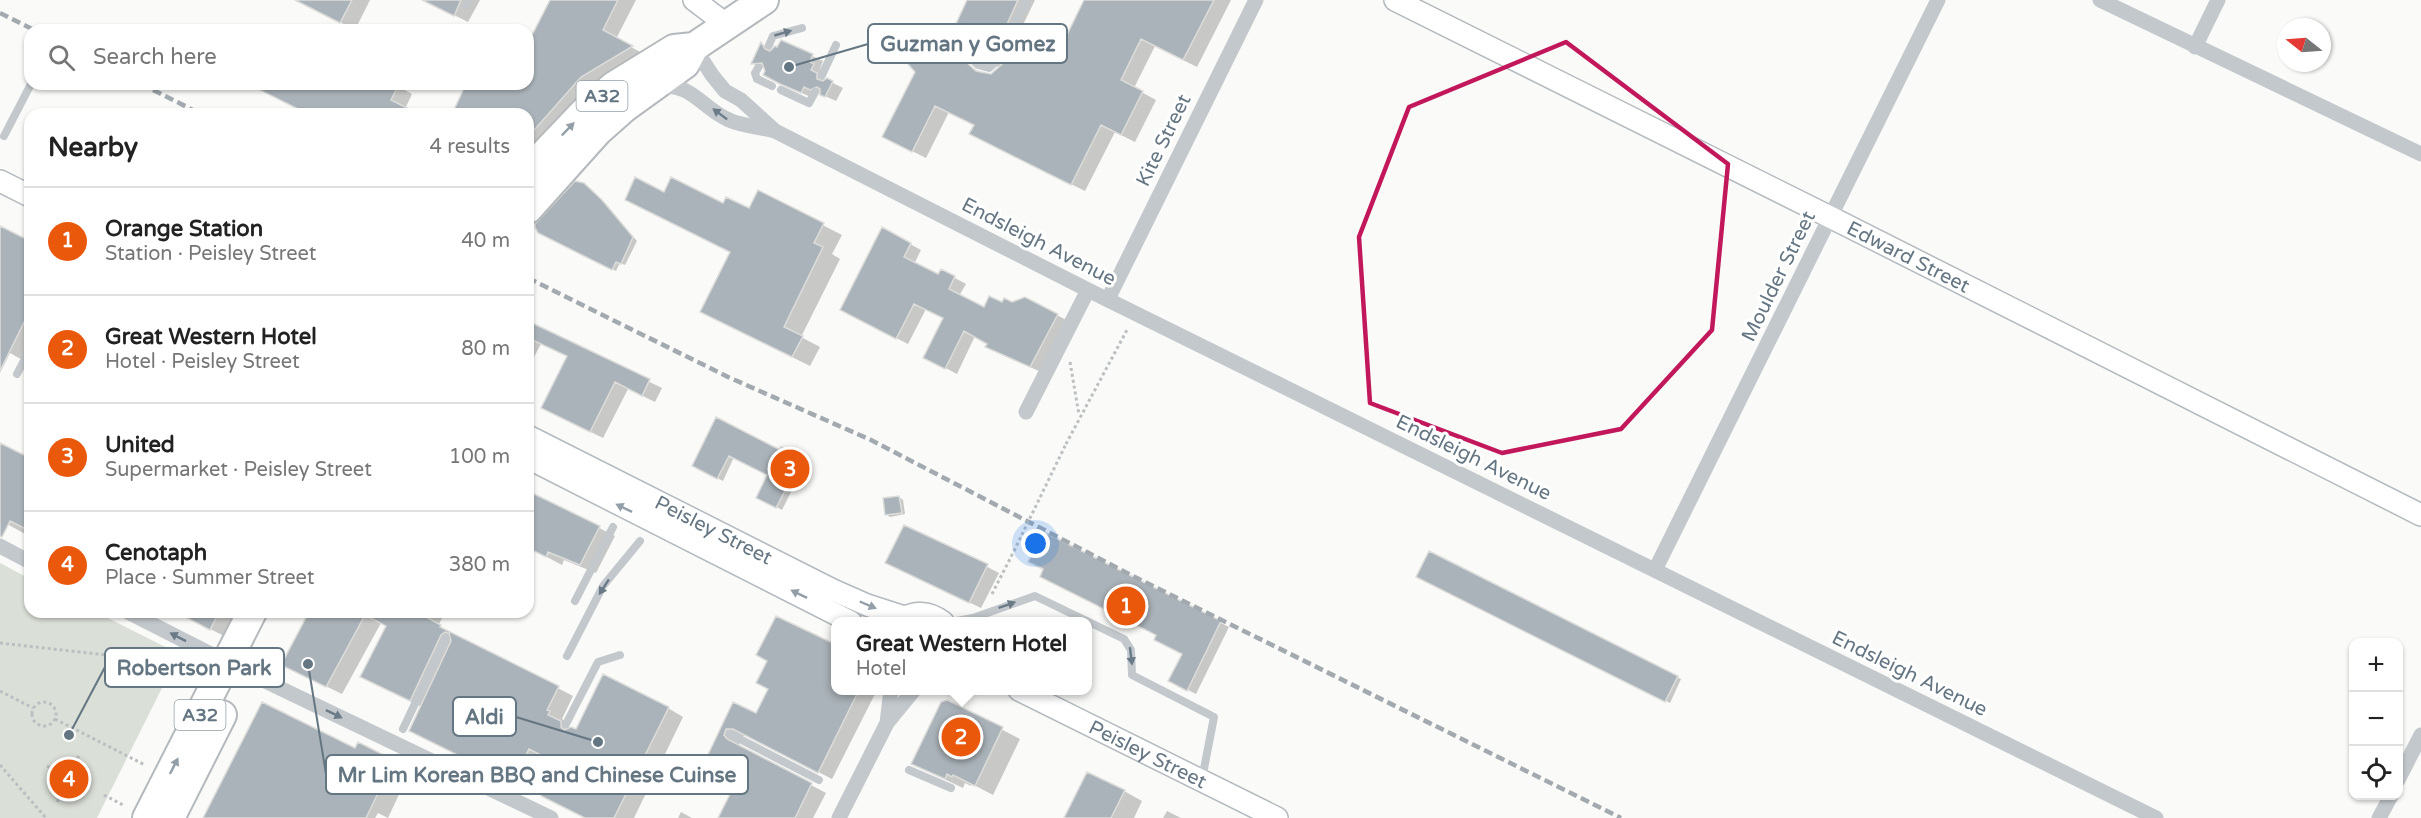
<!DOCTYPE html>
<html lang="en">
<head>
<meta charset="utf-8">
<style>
	:root { --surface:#fff; --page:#f2f2f2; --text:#222; --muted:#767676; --line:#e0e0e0; --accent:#ea580c }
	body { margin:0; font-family:"Varela Round",sans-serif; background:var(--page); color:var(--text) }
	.controls { position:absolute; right:18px; bottom:18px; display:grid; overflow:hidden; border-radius:12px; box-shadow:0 2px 4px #0004 }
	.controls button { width:54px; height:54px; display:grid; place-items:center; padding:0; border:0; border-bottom:2px solid var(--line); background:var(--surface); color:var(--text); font:30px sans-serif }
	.compass { position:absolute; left:2277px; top:18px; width:54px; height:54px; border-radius:50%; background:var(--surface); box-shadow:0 2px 4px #0004; rotate:287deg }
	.you { position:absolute; left:1036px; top:544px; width:21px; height:21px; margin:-15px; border:4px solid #fff; border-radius:50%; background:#1a73e8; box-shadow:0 0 0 9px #1a73e833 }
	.badge { display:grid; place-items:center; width:39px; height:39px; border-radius:50%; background:var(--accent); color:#fff; font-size:20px; font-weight:700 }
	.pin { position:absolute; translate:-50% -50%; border:3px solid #fff; box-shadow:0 2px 6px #0006 }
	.popup { position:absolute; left:831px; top:617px; width:261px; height:78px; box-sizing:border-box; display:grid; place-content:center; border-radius:12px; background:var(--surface); filter:drop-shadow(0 2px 4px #0005); font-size:20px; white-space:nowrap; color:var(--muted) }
	.popup b { font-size:22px; color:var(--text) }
	.popup::after { content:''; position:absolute; left:50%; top:100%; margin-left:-12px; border:12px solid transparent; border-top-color:var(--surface) }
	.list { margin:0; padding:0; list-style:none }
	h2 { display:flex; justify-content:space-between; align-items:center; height:78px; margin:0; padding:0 24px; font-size:26px }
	h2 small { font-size:20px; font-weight:400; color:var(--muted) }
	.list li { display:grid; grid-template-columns:39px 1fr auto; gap:18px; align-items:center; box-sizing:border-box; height:108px; padding:0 24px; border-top:2px solid var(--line) }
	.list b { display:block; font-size:22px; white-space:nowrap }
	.list p { margin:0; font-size:20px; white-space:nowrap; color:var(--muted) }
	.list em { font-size:20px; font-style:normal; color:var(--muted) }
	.icon { flex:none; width:33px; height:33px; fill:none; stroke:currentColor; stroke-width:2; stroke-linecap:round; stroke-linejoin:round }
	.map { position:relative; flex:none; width:2421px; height:818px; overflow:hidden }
	.search { position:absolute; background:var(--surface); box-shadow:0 2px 4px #0004; left:24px; top:24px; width:510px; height:66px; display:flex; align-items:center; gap:15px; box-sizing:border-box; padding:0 21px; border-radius:18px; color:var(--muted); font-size:22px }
	.panel { position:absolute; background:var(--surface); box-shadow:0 2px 4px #0004; left:24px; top:108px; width:510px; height:510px; border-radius:18px }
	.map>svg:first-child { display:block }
</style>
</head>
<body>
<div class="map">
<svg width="2421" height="818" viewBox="0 0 2421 818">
	<rect width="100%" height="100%" fill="#fafaf8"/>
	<path fill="#dadfd7" d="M0 563 30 579V612H96L179 654 97 818H0Z"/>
	<path fill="#0003" d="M298 0H370L355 30Z
		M424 0H480L468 22Z
		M551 0H636L616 39 646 55 528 162V114H453L468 84H528V34L533 37Z
		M969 0H1035L1020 31 1060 51 1085 0H1231L1197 67 1155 46 1134 88 1156 100 1135 142 1115 132 1085 191 984 141 975 125 949 112 926 158 898 144 964 62 981 73 991 75 1000 68 950 40Z
		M227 24 240 30H224Z
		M782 42 823 61 820 69 824 71 821 77 843 88 836 101 814 91 811 97 792 89 775 80 765 69 753 64 762 44 772 50 778 48Z
		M249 84H394L412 94 405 109 415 114H307Z
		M106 110 114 114H105Z
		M588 187 606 204 637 241 625 265 620 263 616 271 540 232Z
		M758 192 842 235 832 254 840 259 801 337 820 347 810 366 720 321 731 253 644 209 665 194 749 210Z
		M0 228 30 242V353L26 362 10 353 0 373Z
		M910 244 921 250 914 264 939 276 942 271 966 284 959 296 985 309 1002 304 1057 315 1068 321 1041 372 999 353 989 343 975 336 957 374 936 363 944 318 926 309 908 344 853 316Z
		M528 323 662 388 655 402 628 389 603 438 556 415 568 357 541 344 528 368Z
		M717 419 806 462 782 510 758 497 769 475 734 457 723 481 699 469Z
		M0 444 30 459V531L27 529 25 534 0 520Z
		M528 492 615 536 596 573 564 560 562 565 528 547Z
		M899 497 903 500 905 514 890 517 886 514Z
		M1040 532 1229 627 1196 694 1178 685 1183 654 1158 635 1045 569 1036 547Z
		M939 542 999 573 981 608 899 569Z
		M1430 553 1681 679 1670 703 1418 576Z
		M177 612H238L226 637Z
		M310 612H445L438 626 573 696 562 719 565 721 563 724 577 731 668 708 683 717 634 818H586L558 764 545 757 530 787 504 773 502 777 426 739 422 707 377 685 388 626 381 623 342 694 299 673Z
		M835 646V690H877L832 779 748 736H742L738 740 741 748 826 793 813 818H720L732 792 730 773 707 761 734 704 757 715Z
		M947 701 1020 739 993 795 972 784 971 786 965 783 963 788 912 764Z
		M356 750 393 761 410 771 388 818 378 813 375 818H204Z
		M1124 791 1142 801 1134 818H1066Z
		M1167 811 1181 818H1163Z
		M681 812 692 818H678Z"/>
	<path fill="#aab3b9" stroke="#dcdcda" stroke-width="1.5" d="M295 0H352L340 23Z
		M422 0H461L454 16Z
		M550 0H618L603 30 633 46 581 77 528 137V114H452L466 84H528V33L532 35Z
		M967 0H1018L992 57 987 61 981 60 971 51 948 41Z
		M1084 0H1214L1183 60 1141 39 1121 80 1143 91 1121 135 1101 125 1071 185 969 134 974 125 935 106 912 152 882 137 915 72 908 64 927 47 965 61 976 71 991 74 1002 64 1020 29 1060 49Z
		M781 40 813 54 810 62 814 64 811 70 817 73V79L823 81 827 78 833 81 825 97 820 95V89L817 87 810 90 804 87 801 93 780 84 763 75 765 71 762 63 751 64 761 42 765 49 770 51 775 46 777 47Z
		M248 84H399L391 100 419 114H308Z
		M635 177 664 192 671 177 723 203 726 197 749 208 758 190 824 223 814 243 823 247 784 327 803 336 792 357 700 312 730 252 625 200Z
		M575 181 584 183 602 200 633 237 621 264 616 262 612 270 538 233 535 227V224Z
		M0 226 30 241V310L0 371Z
		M882 227 911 243 904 257 938 274 941 269 955 276 949 289 984 307 989 296 1002 302 1004 298 1012 302 1025 297 1058 314 1030 367 985 347 987 344 964 331 945 369 923 358 943 318 914 304 896 339 840 310Z
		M528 321 650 379 642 396 615 382 590 432 541 408 567 356 528 338Z
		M716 417 780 450 781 447 802 458 776 508 756 498 767 475 729 456 717 479 692 466Z
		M0 443 30 458V531L10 521 2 537 0 536Z
		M528 491 600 526 580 565 548 552 546 557 528 548Z
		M899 496 902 513 885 515 883 498Z
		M904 525 988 564 969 603 885 563Z
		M1040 530 1221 621 1187 691 1168 681 1182 654 1154 640 1156 635 1040 577 1043 569 1028 562 1035 548 1032 546Z
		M1429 551 1678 676 1665 702 1416 577Z
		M176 612H219L210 630Z
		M309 612H426L424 616 441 625 440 627 559 686 547 710 550 711 548 715 561 721V727L564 730 571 727 576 729 603 674 669 707 614 818H585L541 796 557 763 529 749 514 779 488 766 486 769 409 731 451 641 449 633 445 632 441 635 410 701 360 677 386 626 365 615 326 687 281 665Z
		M776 616 835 644V690H859L818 773 733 729H726L724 735 727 739 812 783 795 818H718L731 792 721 787 728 773 705 761 733 702 756 713 768 689 756 683 767 661 756 655Z
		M947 700 1003 727 975 786 953 775 952 777 947 774 945 779 911 764 941 702Z
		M262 702 355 748 358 742 394 760 366 818H203Z
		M1087 772 1125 790 1111 818H1064Z"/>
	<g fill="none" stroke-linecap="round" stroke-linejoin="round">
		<defs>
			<g id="secondary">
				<path d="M694 0 727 25"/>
				<path id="s1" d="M1395 0 1830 217 2421 515"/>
				<path d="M0 181 30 196"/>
				<path id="s2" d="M528 436 833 590 867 605 904 617"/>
				<path d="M528 458 851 622"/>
				<path d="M899 622C913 610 929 611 943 622"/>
				<path id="s3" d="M1019 690 1277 818"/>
			</g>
			<path id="highway" d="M528 171 589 107 614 86 674 49 694 47
				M528 209 598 131 624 108 685 64 694 47 764 0
				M147 818 252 612
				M170 818 222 715"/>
		</defs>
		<use href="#secondary" stroke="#b3babf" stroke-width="24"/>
		<use href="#highway" stroke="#b4b9bd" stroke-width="32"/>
		<path stroke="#bbbfc2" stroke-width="3" stroke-dasharray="3 3" stroke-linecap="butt" d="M1070 362 1079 415
			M1066 444 1128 328
			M992 594 1014 551
			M0 643 195 665
			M0 691 33 708
			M32 714a12 12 0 1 1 24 0a12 12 0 1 1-24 0Z
			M55 719 145 765
			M75 764 80 753
			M0 765 46 818
			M47 766 57 771
			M104 795 125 806
			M57 802 63 790"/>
		<path stroke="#c3c8cc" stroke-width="8" d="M466 5 469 0
			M919 35 968 56 978 65 989 68 997 61 1027 0
			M769 45 773 36 802 28
			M758 68 755 73 757 79 772 86
			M822 75 836 45
			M781 90 809 103 815 92
			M4 136 31 84
			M17 374 30 349
			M575 601 613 527
			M951 622 973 618 1035 596 1124 639 1131 650 1132 675 1214 717 1202 779
			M567 656 603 586 640 541
			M566 724 598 662 620 655
			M403 729 446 638
			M730 734 819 780
			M909 770 951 788"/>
		<path stroke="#c3c8cc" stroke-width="15" d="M2100 0 2421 154
			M694 47 712 75 725 91 741 100 773 129
			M2195 47 2218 0
			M658 87C690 81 703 109 729 120 742 126 760 127 775 131L1088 290 2156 818
			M1108 299 1256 0
			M1026 412 1088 290
			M0 546 30 562
			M1655 570 1938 0
			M128 612 244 671 551 818
			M887 723 891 690
			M2398 780 2421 735
			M839 818 887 723 914 690
			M2379 818 2391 796"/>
		<use href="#secondary" stroke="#fff" stroke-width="21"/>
		<use href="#highway" stroke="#fff" stroke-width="28"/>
		<path stroke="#a2aab0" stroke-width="4.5" stroke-dasharray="9 4.5" stroke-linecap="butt" d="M0 13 34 30
			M141 84 201 114
			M528 278 728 377 871 440 1131 575 1621 818"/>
		<path stroke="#bbbfc2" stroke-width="3" stroke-dasharray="3 3" stroke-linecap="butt" d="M1014 551 1066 444"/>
	</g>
	<defs><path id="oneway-solid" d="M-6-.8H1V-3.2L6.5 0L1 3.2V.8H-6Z" transform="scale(1.5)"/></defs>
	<g fill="#6a7a87">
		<use href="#oneway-solid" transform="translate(783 33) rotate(-16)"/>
		<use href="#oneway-solid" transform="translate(720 114) rotate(-143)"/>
		<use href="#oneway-solid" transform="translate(604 587) rotate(123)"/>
		<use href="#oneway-solid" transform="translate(1007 605) rotate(-19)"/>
		<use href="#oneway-solid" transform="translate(178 637) rotate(-153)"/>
		<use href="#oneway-solid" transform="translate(1131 656) rotate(83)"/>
		<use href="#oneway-solid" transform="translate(334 714) rotate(26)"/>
	</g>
	<g fill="#939fa8">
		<use href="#oneway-solid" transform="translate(568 129) rotate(-46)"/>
		<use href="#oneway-solid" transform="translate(624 508) rotate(-154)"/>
		<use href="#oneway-solid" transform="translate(799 594) rotate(-154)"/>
		<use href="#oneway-solid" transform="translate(868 605) rotate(23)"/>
		<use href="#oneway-solid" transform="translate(174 766) rotate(-63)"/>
	</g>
	<path fill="none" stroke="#c2185b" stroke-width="4.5" stroke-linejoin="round" d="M1566 42 1728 164 1712 330 1621 429 1502 453 1370 403 1359 237 1409 107Z"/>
	<g text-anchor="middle" stroke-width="6" stroke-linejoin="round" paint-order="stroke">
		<g fill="#fff" stroke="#939fa8" stroke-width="1.5">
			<rect x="576.5" y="81" width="51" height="30" rx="4.5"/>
			<rect x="174.5" y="700" width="51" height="30" rx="4.5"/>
		</g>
		<g font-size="18" font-weight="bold" fill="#657683">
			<text x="602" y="102">A32</text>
			<text x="200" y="721">A32</text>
		</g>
		<g font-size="20" fill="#657683" stroke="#fff">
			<text transform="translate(1163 140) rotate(-64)" y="7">Kite Street</text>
			<text transform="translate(1039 241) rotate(27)" y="7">Endsleigh Avenue</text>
			<text dy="7" stroke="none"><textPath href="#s1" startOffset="574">Edward Street</textPath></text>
			<text transform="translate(1778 276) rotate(-64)" y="7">Moulder Street</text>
			<text transform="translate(1474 457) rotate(26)" y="7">Endsleigh Avenue</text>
			<text dy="7" stroke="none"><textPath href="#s2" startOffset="208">Peisley Street</textPath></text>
			<text transform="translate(1910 673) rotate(26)" y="7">Endsleigh Avenue</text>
			<text dy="7" stroke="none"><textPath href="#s3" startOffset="144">Peisley Street</textPath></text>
		</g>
	</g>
	<path fill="none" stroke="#657683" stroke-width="2" d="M789 67L868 44M69 735L105 667M598 742L516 717M308 664L326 774"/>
	<g fill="#657683" stroke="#fff" stroke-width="2">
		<circle cx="789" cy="67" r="6"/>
		<circle cx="69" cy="735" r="6"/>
		<circle cx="598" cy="742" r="6"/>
		<circle cx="308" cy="664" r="6"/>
	</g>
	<g fill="#fff" stroke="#657683" stroke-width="2">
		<rect x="868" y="24" width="199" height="39" rx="6"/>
		<rect x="105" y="648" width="179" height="39" rx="6"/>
		<rect x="453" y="697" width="63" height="39" rx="6"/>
		<rect x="326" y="755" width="422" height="39" rx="6"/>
	</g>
	<g font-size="21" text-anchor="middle" font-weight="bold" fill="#657683">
		<text x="968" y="51">Guzman y Gomez</text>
		<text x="194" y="675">Robertson Park</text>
		<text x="484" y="724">Aldi</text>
		<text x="537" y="782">Mr Lim Korean BBQ and Chinese Cuinse</text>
	</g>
</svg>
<div class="controls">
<button>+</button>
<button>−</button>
<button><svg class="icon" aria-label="locate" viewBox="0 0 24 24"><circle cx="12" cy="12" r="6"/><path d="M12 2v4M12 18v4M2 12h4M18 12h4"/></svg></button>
</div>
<svg class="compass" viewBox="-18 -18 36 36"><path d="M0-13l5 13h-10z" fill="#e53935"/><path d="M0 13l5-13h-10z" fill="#767676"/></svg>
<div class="you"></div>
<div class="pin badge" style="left:1126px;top:606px">1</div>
<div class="pin badge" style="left:961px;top:737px">2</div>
<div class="popup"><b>Great Western Hotel</b>Hotel</div>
<div class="pin badge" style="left:790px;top:469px">3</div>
<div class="pin badge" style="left:69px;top:779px">4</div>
<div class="search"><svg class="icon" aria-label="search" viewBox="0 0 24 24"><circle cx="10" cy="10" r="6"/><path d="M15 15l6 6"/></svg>Search here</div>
<section class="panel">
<h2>Nearby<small>4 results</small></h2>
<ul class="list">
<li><span class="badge">1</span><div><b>Orange Station</b><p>Station · Peisley Street</p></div><em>40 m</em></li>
<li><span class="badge">2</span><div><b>Great Western Hotel</b><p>Hotel · Peisley Street</p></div><em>80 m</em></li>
<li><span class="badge">3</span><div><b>United</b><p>Supermarket · Peisley Street</p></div><em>100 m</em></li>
<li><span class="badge">4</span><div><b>Cenotaph</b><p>Place · Summer Street</p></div><em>380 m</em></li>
</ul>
</section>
</div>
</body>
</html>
